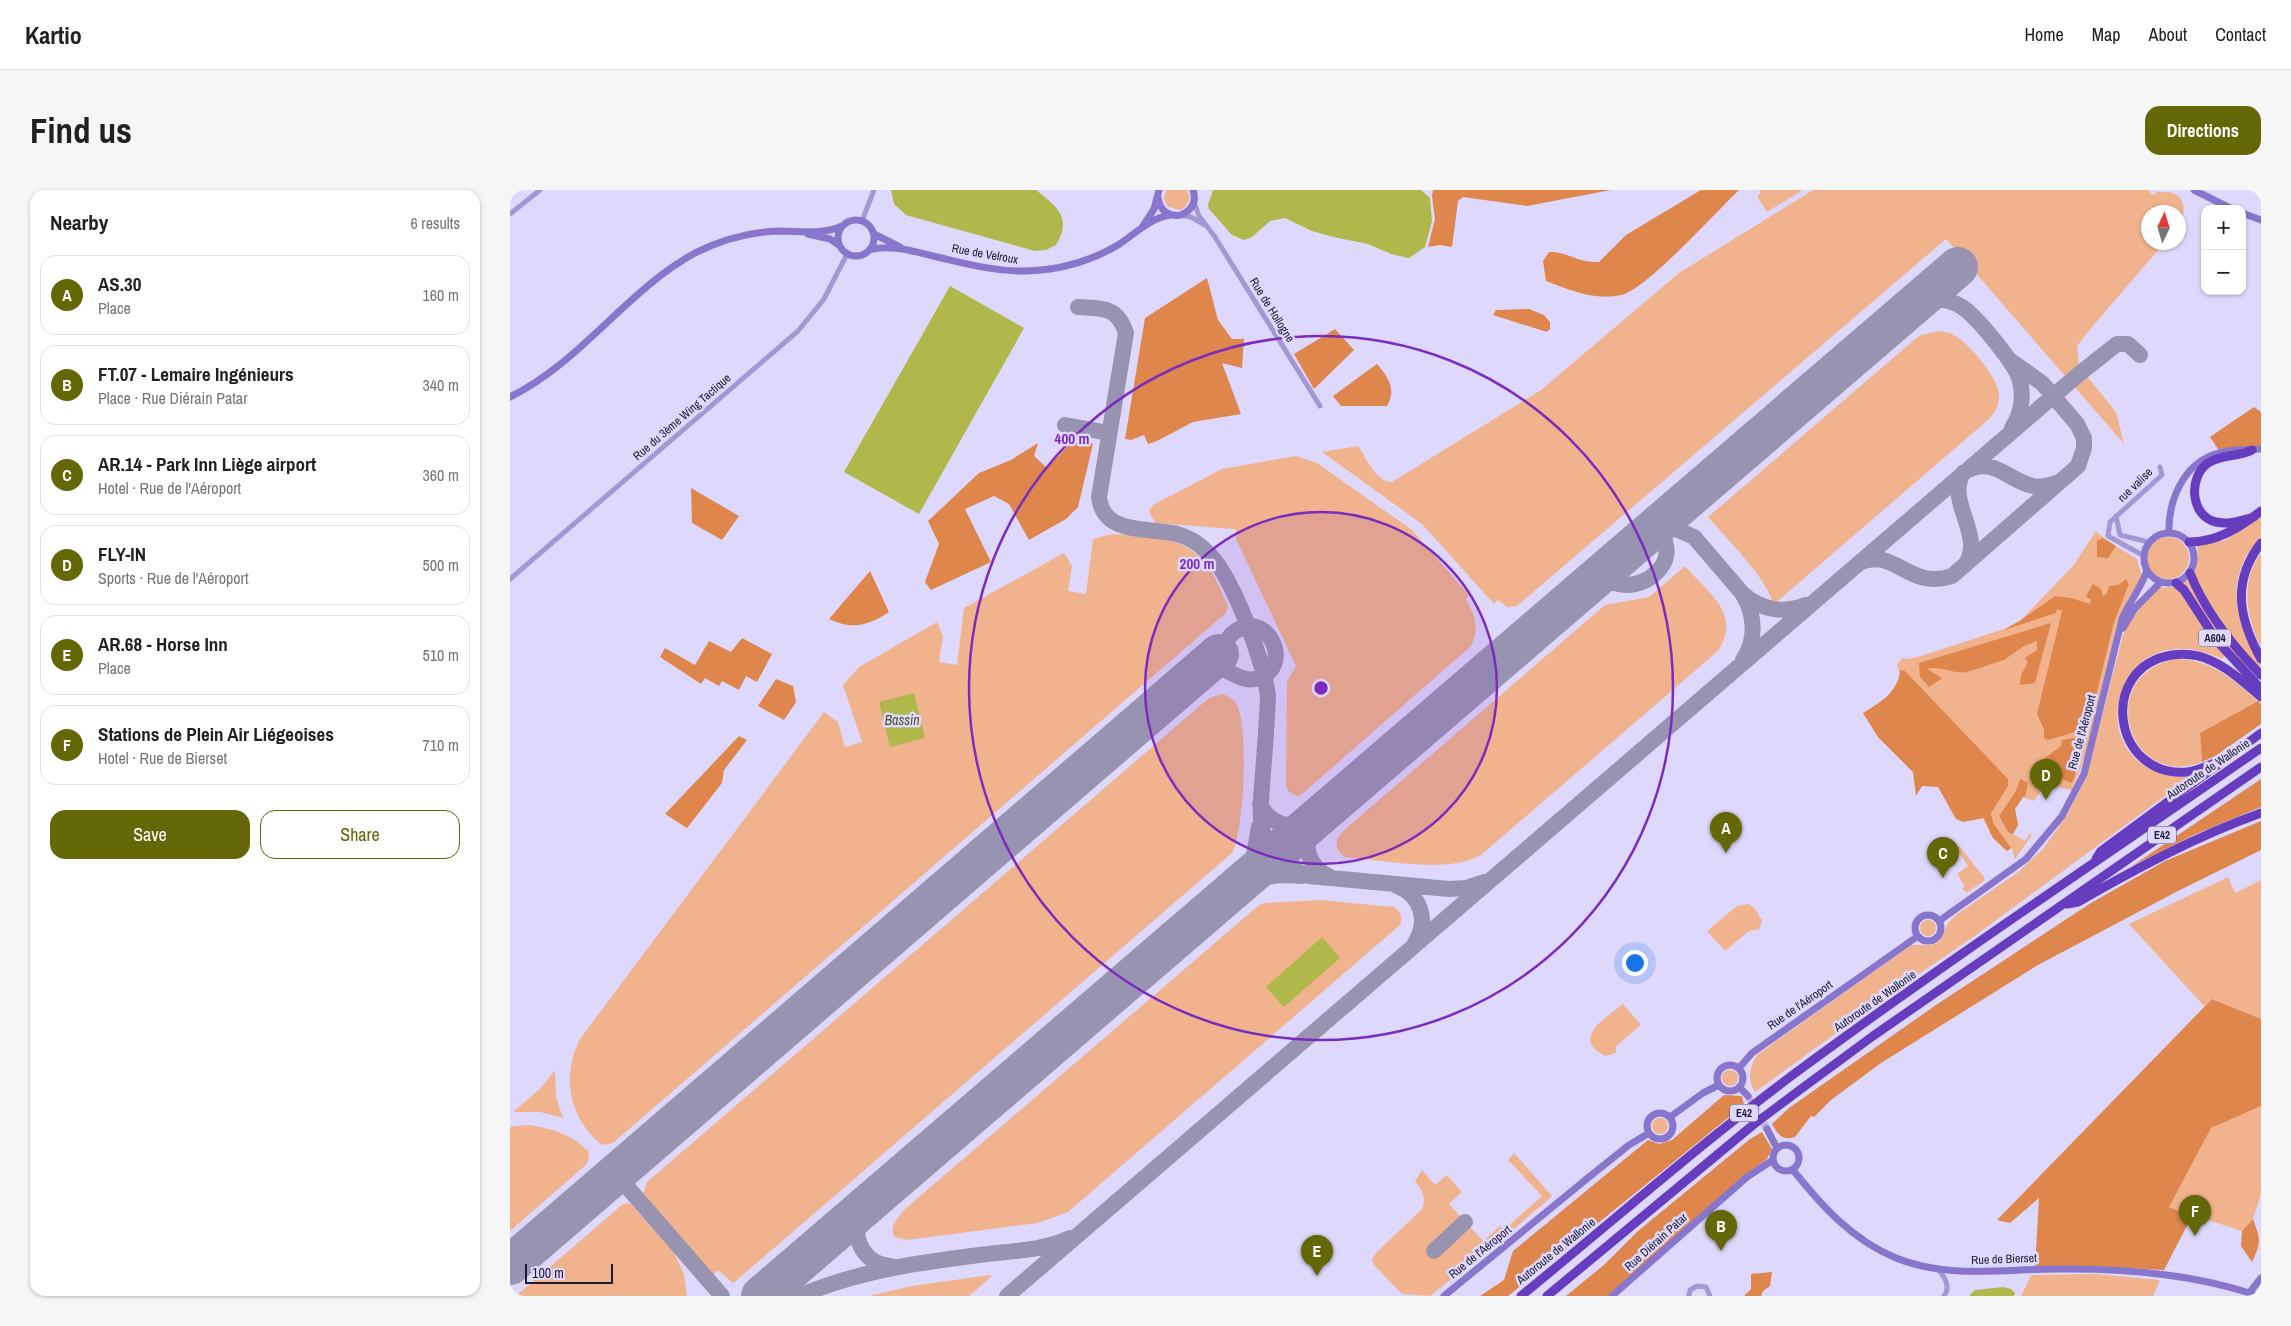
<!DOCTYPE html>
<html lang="en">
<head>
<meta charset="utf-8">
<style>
	:root { --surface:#fff; --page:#f6f6f6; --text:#202124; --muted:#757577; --line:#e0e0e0; --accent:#646705 }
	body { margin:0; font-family:"Archivo Narrow",sans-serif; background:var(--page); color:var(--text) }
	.controls { position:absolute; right:15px; top:15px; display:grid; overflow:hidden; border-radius:10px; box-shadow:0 1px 4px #0004 }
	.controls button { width:45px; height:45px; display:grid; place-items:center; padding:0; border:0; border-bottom:1px solid var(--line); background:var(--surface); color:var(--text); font:25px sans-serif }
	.compass { position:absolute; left:1631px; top:15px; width:45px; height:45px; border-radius:50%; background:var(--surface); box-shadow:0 1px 4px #0004; rotate:4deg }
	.scale { position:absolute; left:15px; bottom:12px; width:88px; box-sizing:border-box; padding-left:5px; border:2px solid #1f1a30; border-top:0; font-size:14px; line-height:18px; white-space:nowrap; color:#1f1a30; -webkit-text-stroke:4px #ded8fc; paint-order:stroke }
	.you { position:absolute; left:1124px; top:772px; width:18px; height:18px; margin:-12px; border:4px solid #fff; border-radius:50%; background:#1a73e8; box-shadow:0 0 0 8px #1a73e833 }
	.badge { display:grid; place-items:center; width:32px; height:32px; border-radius:50%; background:var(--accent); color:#fff; font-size:16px; font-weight:700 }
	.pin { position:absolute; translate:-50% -41px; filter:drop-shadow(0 1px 2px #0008) }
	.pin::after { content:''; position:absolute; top:26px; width:18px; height:15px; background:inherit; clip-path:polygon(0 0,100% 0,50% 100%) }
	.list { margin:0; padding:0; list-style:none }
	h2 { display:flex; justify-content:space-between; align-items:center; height:65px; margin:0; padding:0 20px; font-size:21px }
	h2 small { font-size:16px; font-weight:400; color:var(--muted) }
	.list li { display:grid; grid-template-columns:32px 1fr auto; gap:15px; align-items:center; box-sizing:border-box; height:80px; margin:0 10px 10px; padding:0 10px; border:1px solid var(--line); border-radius:15px }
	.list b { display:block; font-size:19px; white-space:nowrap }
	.list p { margin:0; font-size:16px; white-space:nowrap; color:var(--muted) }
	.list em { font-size:16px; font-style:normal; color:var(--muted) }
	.actions { display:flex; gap:10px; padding:15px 20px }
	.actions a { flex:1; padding:11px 0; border:1px solid var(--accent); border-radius:15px; text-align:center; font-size:18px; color:var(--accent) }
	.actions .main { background:var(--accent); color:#fff }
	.map { position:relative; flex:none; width:1751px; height:1106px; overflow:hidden; border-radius:15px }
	header { display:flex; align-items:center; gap:30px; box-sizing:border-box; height:70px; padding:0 25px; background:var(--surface); border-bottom:1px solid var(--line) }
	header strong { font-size:24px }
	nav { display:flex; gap:28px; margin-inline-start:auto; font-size:18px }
	.intro { display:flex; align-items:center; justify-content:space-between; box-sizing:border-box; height:120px; padding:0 30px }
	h1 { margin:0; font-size:35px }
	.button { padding:12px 22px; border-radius:15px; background:var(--accent); color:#fff; font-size:18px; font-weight:700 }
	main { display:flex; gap:30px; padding:0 30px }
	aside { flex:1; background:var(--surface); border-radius:15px; box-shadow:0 1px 4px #0004 }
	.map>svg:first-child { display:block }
</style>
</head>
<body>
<header>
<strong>Kartio</strong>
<nav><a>Home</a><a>Map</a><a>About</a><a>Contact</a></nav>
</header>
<div class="intro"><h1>Find us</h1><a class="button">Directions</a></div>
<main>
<aside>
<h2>Nearby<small>6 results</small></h2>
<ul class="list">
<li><span class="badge">A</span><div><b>AS.30</b><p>Place</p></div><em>160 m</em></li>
<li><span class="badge">B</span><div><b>FT.07 - Lemaire Ingénieurs</b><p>Place · Rue Diérain Patar</p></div><em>340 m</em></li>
<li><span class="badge">C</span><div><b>AR.14 - Park Inn Liège airport</b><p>Hotel · Rue de l'Aéroport</p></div><em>360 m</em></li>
<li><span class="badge">D</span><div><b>FLY-IN</b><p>Sports · Rue de l'Aéroport</p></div><em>500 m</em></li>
<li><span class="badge">E</span><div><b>AR.68 - Horse Inn</b><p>Place</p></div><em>510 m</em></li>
<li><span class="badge">F</span><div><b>Stations de Plein Air Liégeoises</b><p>Hotel · Rue de Bierset</p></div><em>710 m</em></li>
</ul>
<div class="actions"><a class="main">Save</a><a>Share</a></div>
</aside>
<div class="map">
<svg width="1751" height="1106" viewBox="0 0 1751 1106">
	<rect width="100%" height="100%" fill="#ded8fc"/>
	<path fill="#f1b38d" d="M656 0H677C682 9 678 17 669 20L657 16 654 9Z
		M1249 0H1293L1257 22 1247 6 1251 3Z
		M1303 0H1640L1639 2 1644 5 1647 1C1652 3 1654 2 1659 2 1677 5 1676 24 1669 36L1668 22H1638V52L1654 53 1578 142 1567 156 1569 176 1555 186 1436 49 1007 416 997 417 988 410 984 414 912 334 812 262 848 256C856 267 866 293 882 292L1031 200 1169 83Z
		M1429 141C1435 142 1442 143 1447 147 1460 155 1490 190 1489 206 1489 216 1485 223 1478 230L1263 415C1260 391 1215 347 1198 327L1404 150 1411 145Z
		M1577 186 1606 222 1614 254 1563 195Z
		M786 266 807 273 902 340 959 405 956 409C965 426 970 437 961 456L791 605 787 606 778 601 776 596 777 492 786 476 726 349V340L724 339 645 333 639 321 643 315 712 279Z
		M1751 326C1751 332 1751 341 1751 346 1749 353 1739 361 1735 368 1717 405 1730 443 1751 475L1748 477C1731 458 1691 411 1685 387 1683 379 1689 368 1687 356L1716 350Z
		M1586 341 1596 350 1627 369 1632 387 1611 423 1606 437 1575 567 1562 600 1551 598 1538 590 1524 611 1513 607 1505 619 1508 635 1503 644 1515 651 1520 643 1522 645 1505 669 1502 658 1496 661 1481 645 1469 620 1403 582 1368 547 1353 523C1375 510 1379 509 1390 485L1387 475 1392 468 1398 469 1411 466 1494 439 1511 430 1564 375Z
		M602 344C635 346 674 345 696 374 706 386 711 402 718 416L716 423 103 953 92 955C59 929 51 886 70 849L314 522 328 532 335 557 352 552 333 495 349 477 427 432 433 446 429 472 447 475 454 418 554 363 562 376 558 401 576 404 583 349Z
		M1637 368a21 21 0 1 1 42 0a21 21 0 1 1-42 0Z
		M1751 363V457C1736 428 1730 390 1751 363Z
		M1175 376C1198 403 1232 423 1208 461L971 665C939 684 872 670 835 667 824 660 824 650 833 641L1095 415 1139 407Z
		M1680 389 1737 473 1735 477 1709 447 1672 393Z
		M1664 397 1670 399 1716 465 1712 469C1598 415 1562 590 1681 587L1459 750 1394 794 1245 902C1237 889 1239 877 1247 865L1401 755H1422L1430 751 1438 733 1446 725 1507 683 1533 659 1557 625 1576 588 1613 445 1624 423 1649 398Z
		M1666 469C1700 469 1723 489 1748 511L1690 543 1692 572C1617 601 1584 484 1666 469Z
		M713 504C719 507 724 509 727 515 739 539 734 640 722 663L227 1090 223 1093 208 1080 203 1085 133 1004 137 992 699 508Z
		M1444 655 1449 656 1474 687V691L1456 703 1452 698 1455 696 1447 684 1458 676Z
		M1718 687 1725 703 1751 690V829L1703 809 1694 816 1619 734Z
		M810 710 884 717C891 722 893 727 890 735L558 1022 528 1033 397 1050 385 1047C378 1037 388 1027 395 1019L749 715 755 713Z
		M1239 714 1246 720 1252 731 1249 739 1239 741 1215 761 1197 741 1227 716Z
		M1410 738a8 8 0 1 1 16 0a8 8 0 1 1-16 0Z
		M1113 814 1131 835 1106 856V863L1095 866C1060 848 1096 828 1113 814Z
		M45 880 46 907 53 928 30 922H3L31 898Z
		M1212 888a8 8 0 1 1 16 0a8 8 0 1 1-16 0Z
		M1751 916V1004L1743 1029 1732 1041 1658 1017 1701 938Z
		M1142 936a8 8 0 1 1 16 0a8 8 0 1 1-16 0Z
		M18 935C40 938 62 944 78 961L79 965 77 974 0 1041V937Z
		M1004 963 1042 1006 998 1044 920 1106 892 1104 864 1075 862 1069 867 1062 912 1019C917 1007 912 1001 905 991L912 980 925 995 937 985 952 1002 939 1014 973 1051 990 1036 994 1040 1032 1006 998 970Z
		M120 1013 163 1061 174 1084 177 1106H6L113 1014Z
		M1585 1084 1650 1090 1643 1106H1511L1521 1085Z
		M480 1085 482 1086 459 1106H359L402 1096Z"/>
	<path fill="#de864b" d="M923 0H1101L1017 16 953 7 948 11 942 57 930 55 918 57 925 29 922 6Z
		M1191 0H1229C1207 21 1136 100 1111 105 1085 111 1060 100 1036 91L1033 71 1039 62C1060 62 1067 73 1089 72L1116 45Z
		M697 88 708 130 722 149H734L732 178 712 173 731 224 683 232 647 251 638 254 634 245 621 250 615 249 635 128Z
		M1019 119 1034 125 1040 132V139L1037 142 983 125 986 120Z
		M825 139 844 160 804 199 784 164Z
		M867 174C878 187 887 199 877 216H831L823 206Z
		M1744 217 1751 222V256L1708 259 1700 247Z
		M571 246 583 254 568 317 556 329 519 350 499 314 484 306 455 319 481 372 421 400 415 392 429 354 418 331 469 283 501 270 528 253 524 266 537 278 557 257Z
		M181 298 229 326 212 350 182 333Z
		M1593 348 1606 356 1598 368 1587 367V351Z
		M360 381 379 422C358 436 342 440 319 429Z
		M1616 389 1619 394 1604 432 1577 543 1573 540 1574 532 1570 530 1565 542 1538 550 1534 548V539L1527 524 1552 421 1547 419 1546 423 1494 440 1511 430 1545 406 1561 408 1580 414 1581 410 1576 406 1583 394 1591 399 1593 406 1597 403 1599 396 1608 395Z
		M1541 433 1525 493 1510 495 1511 485 1518 472 1515 468 1527 460V451L1514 456 1494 470 1457 482C1444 485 1431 475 1417 479L1432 488 1419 497 1410 487 1409 473Z
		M232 448 262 464 247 492 236 486 229 500 212 491 209 496 195 488 191 494 150 467 155 458 185 475 199 451 221 462Z
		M1390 480 1395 481 1498 589V596L1481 623 1483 633 1501 658 1497 661 1483 648 1474 628 1453 632 1446 629 1428 597 1412 596 1406 606 1403 582 1368 547 1353 523C1371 512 1389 502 1390 480Z
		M266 489 283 496 286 512 274 530 248 516Z
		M1748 511 1751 514V534L1707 565 1692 572 1690 543Z
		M229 546 237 550 214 580 212 593 177 638 155 624Z
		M1563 548H1569V570L1563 591 1560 593 1551 588 1549 579 1545 576 1538 578 1533 576 1531 571 1551 556 1552 550Z
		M1510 589 1518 593 1515 607H1513L1505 619 1508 635 1503 644 1498 642 1489 626 1506 601Z
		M1751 589V617L1686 644 1622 676Z
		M1751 631V660L1666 702 1528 775 1371 873 1321 910 1304 927 1301 926 1285 947C1273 951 1268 945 1262 934L1279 918 1426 815 1581 713 1655 671Z
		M1702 809 1751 829V916L1701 938 1659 1017 1682 1026 1654 1080 1581 1076 1525 1077 1529 1008 1500 1033 1487 1030Z
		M1214 905 1232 906 1234 915 998 1106H970L994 1090 1003 1061 1138 950 1149 954 1162 950Z
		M1252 942 1262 959 1257 969 1232 987 1098 1106H1056L1095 1074 1128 1041 1240 949Z
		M1743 1029C1751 1050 1751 1053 1742 1072L1731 1056 1732 1041Z
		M1262 1082 1260 1096 1253 1101 1251 1106H1234L1241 1099V1084Z"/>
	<path fill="#b0b74b" d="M381 0H526C546 16 563 27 546 55L536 60 525 61 396 25 384 14Z
		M703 0H911L920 8 922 31 915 57 899 68 881 64 858 54 823 47 802 41 775 28 760 31 742 47 734 50 722 45 699 19 698 15Z
		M440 96 514 138 409 324 334 282Z
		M404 503 415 548 380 557 369 512Z
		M812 747 830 768 774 817 756 797Z
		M1493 1097 1501 1099 1505 1103 1504 1106H1459L1465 1100Z"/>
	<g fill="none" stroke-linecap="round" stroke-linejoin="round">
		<path stroke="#9993b2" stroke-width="16" d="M568 117C593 119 607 116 616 143L589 307C593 346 640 337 667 344 678 347 688 353 696 361 722 383 754 472 758 506 757 532 755 557 753 583 749 632 744 667 799 686L939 699 956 698 974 692
			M1357 153C1374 139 1400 111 1423 109 1433 109 1443 111 1452 117 1467 127 1506 174 1510 191 1514 207 1511 224 1502 238
			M555 235 599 243
			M1349 373C1384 356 1399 401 1442 386L1568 276 1574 258V248L1567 234 1532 193 1501 171
			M1455 375C1476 346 1434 310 1454 282 1484 265 1496 290 1523 296 1532 298 1541 295 1549 292
			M1093 381 1140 343 1151 339H1166L1184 347 1232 403C1245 424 1247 449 1233 470
			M1072 399 1084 378 1096 366
			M1069 401C1076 397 1083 394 1090 392 1100 391 1108 395 1117 395 1139 394 1163 375 1155 352 1152 343 1147 338 1139 336
			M1233 404C1251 420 1274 424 1296 415
			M702 477C718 477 729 492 745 489 788 479 756 414 722 444 716 449 715 457 710 463
			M679 490 697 478 711 476
			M750 614C760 636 783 640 803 630
			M803 630C793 654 795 676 822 688
			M729 693 744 665 749 637
			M887 696C911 705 919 731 905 753
			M710 710C739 689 756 683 792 686
			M106 984 212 1106
			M365 1009C360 1015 353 1020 350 1028 341 1050 356 1075 381 1076
			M924 1061 955 1032
			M290 1106C347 1081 407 1073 469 1065 498 1061 533 1061 560 1048
			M497 1106 1569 184 1607 154H1618L1630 165"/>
		<path stroke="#9993b2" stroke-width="40" d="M0 1075 709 464
			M251 1106 1448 77"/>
		<path stroke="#b8b2d3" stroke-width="7" stroke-dasharray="7 3.5" stroke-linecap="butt" d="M1238 906 1257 939"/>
		<path stroke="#a398d4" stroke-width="5" d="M684 12 689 26 705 47 810 216
			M0 24 30 0
			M671 25 681 27 695 35
			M352 31 364 0
			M1606 326 1610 345 1639 352
			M1634 366 1598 346 1600 332 1652 285 1650 277
			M0 389 288 141 314 109 337 64
			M1429 1080C1435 1088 1441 1097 1434 1106
			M1179 1106 1180 1100 1187 1096 1196 1097 1200 1106"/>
		<path stroke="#8875cc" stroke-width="7" d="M1684 0 1722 19
			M648 8C650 21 659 27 671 25 682 20 687 12 683 0
			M1732 23 1751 30
			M328 48a18 18 0 1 1 36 0a18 18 0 1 1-36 0Z
			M633 36 644 19 649 0
			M298 44 320 49 329 55
			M364 44 390 57
			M359 60C380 54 403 61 423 66 454 73 485 82 517 81 549 80 581 71 608 55 625 44 640 28 660 25
			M0 207C70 173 117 100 185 63 211 50 239 42 268 41 290 41 312 45 332 36
			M1634 368a25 25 0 1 1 50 0a25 25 0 1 1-50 0Z
			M1659 343C1658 311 1673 275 1705 264 1719 259 1736 260 1751 259
			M1613 438 1625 418 1651 392
			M1405 738a13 13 0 1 1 26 0a13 13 0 1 1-26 0Z
			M1429 731 1516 669 1552 626 1574 584 1612 429C1619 412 1632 397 1637 380
			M1207 888a13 13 0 1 1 26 0a13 13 0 1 1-26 0Z
			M1229 878 1242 863 1408 746
			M1229 897 1238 906
			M1137 936a13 13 0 1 1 26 0a13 13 0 1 1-26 0Z
			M1160 927 1193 903 1209 895
			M1257 939 1267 958
			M1263 968a13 13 0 1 1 26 0a13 13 0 1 1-26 0Z
			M1283 980C1311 1015 1342 1050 1386 1068 1438 1089 1492 1079 1547 1079 1615 1078 1685 1084 1749 1106
			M1740 1102 1751 1088
			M934 1106 1079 987 1119 955 1139 943
			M1102 1106 1237 987 1263 970"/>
		<path stroke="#663dbf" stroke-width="9" d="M1742 260C1729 267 1711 264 1698 273 1678 287 1680 326 1706 332 1719 335 1732 330 1744 327
			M1679 352C1707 352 1729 338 1751 321
			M1751 353C1721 392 1729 429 1751 469
			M1680 383C1695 422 1723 456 1751 485
			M1666 393 1674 400 1707 451 1751 499
			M1709 571C1699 575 1688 581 1677 582 1602 588 1587 477 1662 465 1675 463 1690 465 1702 471 1721 480 1736 494 1751 507
			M1586 669 1591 661 1751 543
			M1557 714 1568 712C1627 678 1687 646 1751 623
			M1011 1106C1102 1032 1190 954 1284 884 1437 771 1595 666 1751 558
			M1037 1106 1243 935 1291 899 1363 846 1751 577"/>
	</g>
	<circle cx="811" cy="498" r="176" fill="#7b2cbf" fill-opacity=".12"/>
	<g fill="none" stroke="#7b2cbf" stroke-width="2.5">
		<circle cx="811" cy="498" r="176"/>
		<circle cx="811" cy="498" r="352"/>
	</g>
	<g text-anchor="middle" stroke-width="5" stroke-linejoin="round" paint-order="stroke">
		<g fill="#ded8fc" stroke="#58536d" stroke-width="1">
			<rect x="1689" y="439.5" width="32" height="17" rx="4"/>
			<rect x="1638" y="636.5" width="28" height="17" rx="4"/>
			<rect x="1220" y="914.5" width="28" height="17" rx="4"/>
		</g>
		<g font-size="11" font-weight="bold" fill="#1f1a30">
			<text x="1705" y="452">A604</text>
			<text x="1652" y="649">E42</text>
			<text x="1234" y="927">E42</text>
		</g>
		<g font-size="12" fill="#1f1a30" stroke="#ded8fc">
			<text transform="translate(475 64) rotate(10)" y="4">Rue de Velroux</text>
			<text transform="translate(762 120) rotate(58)" y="4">Rue de Hollogne</text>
			<text transform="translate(172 227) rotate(-41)" y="4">Rue du 3ème Wing Tactique</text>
			<text transform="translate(1625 295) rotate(-44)" y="4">rue valise</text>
			<text transform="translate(1572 542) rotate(-75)" y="4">Rue de l'Aéroport</text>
			<text transform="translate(1698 579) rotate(-34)" y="4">Autoroute de Wallonie</text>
			<text transform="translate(1365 811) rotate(-35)" y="4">Autoroute de Wallonie</text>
			<text transform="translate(1290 815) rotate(-35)" y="4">Rue de l'Aéroport</text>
			<text transform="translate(1146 1052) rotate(-42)" y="4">Rue Diérain Patar</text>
			<text transform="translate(1046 1061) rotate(-39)" y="4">Autoroute de Wallonie</text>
			<text transform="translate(970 1062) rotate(-39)" y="4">Rue de l'Aéroport</text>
			<text transform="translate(1494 1069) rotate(-2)" y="4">Rue de Bierset</text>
		</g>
		<g font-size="14" font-style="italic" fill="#505327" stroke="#ded8fc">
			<text x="392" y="535">Bassin</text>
		</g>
	</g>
	<circle cx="811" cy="498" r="8" fill="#7b2cbf" stroke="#ded8fc" stroke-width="2.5"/>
	<g font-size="15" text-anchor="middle" font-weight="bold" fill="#7b2cbf" stroke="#ded8fc" stroke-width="5" stroke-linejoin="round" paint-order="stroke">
		<text x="562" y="254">400 m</text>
		<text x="687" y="379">200 m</text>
	</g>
</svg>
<div class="controls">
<button>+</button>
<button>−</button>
</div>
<svg class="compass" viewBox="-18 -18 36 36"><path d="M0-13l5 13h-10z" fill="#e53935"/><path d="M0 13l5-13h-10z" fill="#757577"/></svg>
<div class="scale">100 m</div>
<div class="you"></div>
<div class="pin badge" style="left:1216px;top:663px">A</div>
<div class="pin badge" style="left:1211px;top:1061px">B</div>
<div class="pin badge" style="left:1433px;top:688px">C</div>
<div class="pin badge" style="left:1536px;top:610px">D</div>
<div class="pin badge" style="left:807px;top:1086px">E</div>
<div class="pin badge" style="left:1685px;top:1046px">F</div>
</div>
</main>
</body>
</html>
